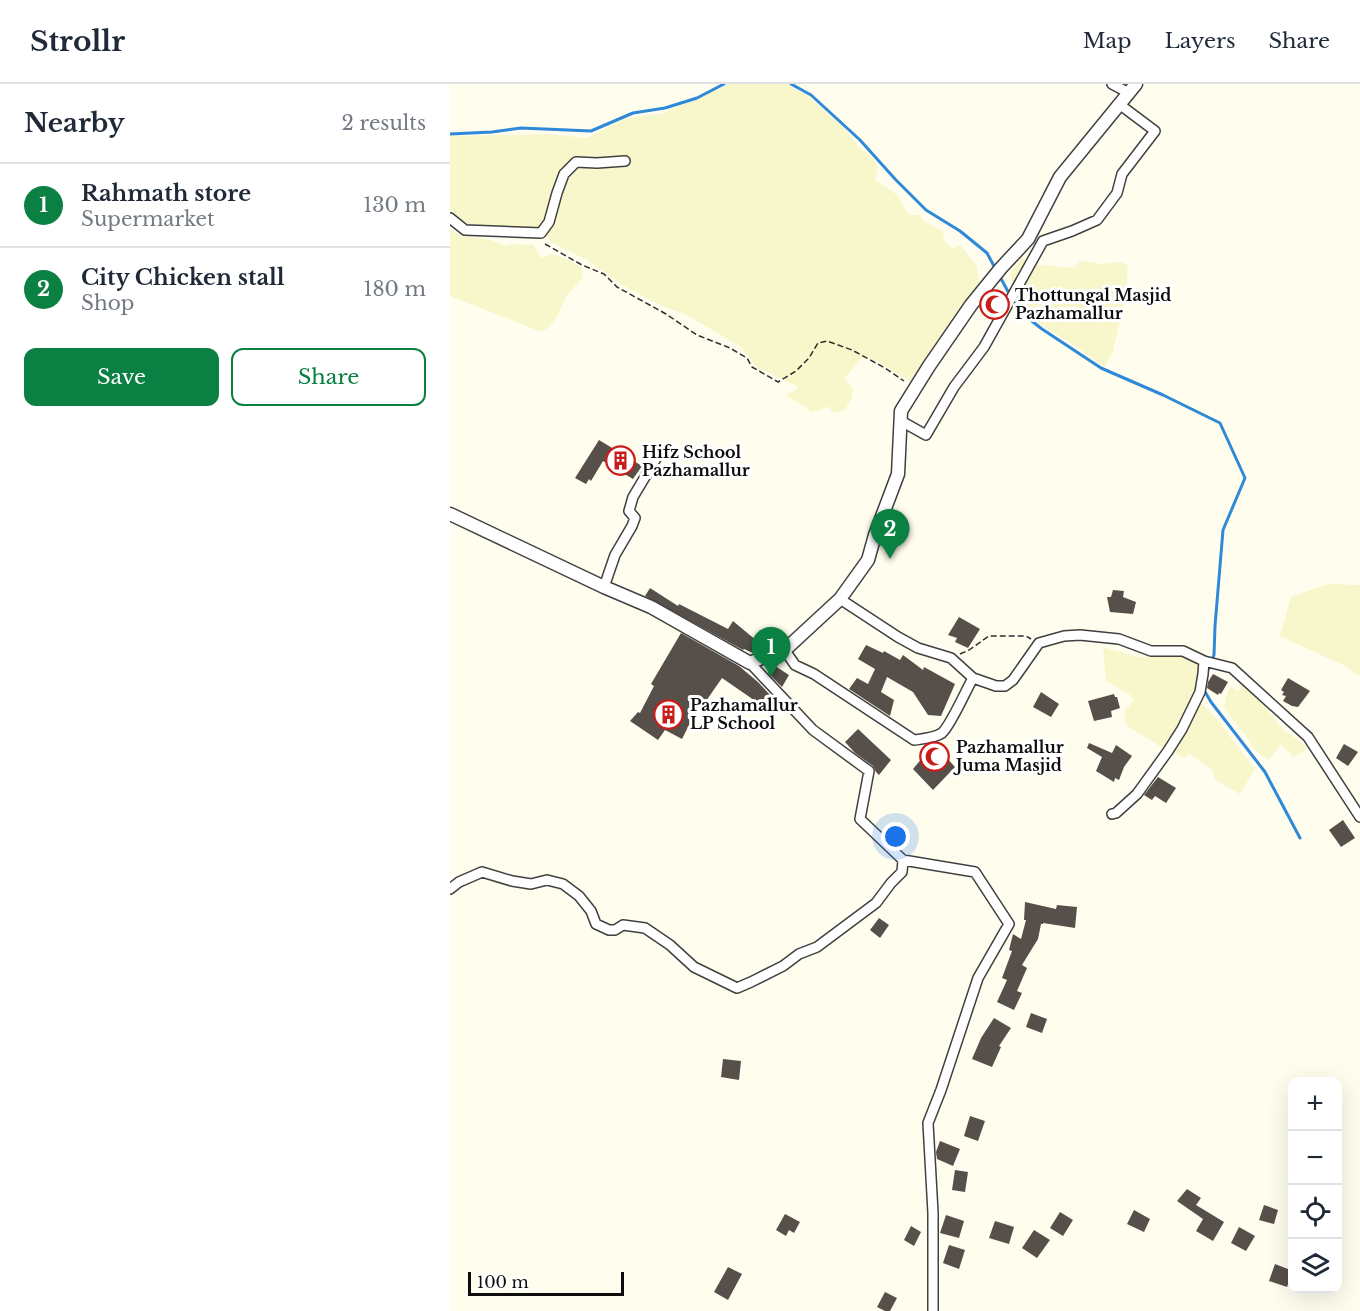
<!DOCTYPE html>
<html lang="en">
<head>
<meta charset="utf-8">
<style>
	:root { --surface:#fff; --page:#f6f6f7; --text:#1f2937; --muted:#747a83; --line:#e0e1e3; --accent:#0b8043 }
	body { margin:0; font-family:"Libre Baskerville",serif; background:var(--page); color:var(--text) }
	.controls { position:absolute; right:18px; bottom:18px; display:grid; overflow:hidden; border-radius:12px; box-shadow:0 6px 24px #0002 }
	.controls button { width:54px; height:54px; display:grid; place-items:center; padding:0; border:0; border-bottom:2px solid var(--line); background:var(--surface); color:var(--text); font:30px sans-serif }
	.scale { position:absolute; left:18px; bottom:15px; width:156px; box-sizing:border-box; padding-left:6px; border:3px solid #0d0d0d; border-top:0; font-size:16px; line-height:21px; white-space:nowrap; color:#0d0d0d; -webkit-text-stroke:4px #fff; paint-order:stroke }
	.you { position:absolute; left:446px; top:753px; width:21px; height:21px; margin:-15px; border:4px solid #fff; border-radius:50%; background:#1a73e8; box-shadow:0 0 0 9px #1a73e833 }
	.badge { display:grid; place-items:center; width:39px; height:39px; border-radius:50%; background:var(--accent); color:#fff; font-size:20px; font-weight:700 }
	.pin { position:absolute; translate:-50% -50px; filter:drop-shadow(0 2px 3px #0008) }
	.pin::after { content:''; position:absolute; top:32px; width:21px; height:18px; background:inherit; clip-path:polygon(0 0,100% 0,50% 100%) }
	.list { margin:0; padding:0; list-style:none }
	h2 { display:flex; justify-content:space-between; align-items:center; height:78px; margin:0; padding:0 24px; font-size:26px }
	h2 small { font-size:20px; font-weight:400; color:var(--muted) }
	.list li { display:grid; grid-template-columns:39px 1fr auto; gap:18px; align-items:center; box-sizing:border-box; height:84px; padding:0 24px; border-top:2px solid var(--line) }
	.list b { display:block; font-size:22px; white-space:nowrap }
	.list p { margin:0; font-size:20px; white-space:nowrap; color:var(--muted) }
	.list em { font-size:20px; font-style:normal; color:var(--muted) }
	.actions { display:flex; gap:12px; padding:18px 24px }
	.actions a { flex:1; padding:14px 0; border:2px solid var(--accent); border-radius:12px; text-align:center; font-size:21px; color:var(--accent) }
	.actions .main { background:var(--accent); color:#fff }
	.icon { flex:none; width:33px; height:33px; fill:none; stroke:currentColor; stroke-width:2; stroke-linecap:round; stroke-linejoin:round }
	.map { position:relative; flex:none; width:910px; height:1227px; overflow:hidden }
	header { display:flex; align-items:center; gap:36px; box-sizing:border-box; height:84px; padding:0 30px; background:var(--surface); border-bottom:2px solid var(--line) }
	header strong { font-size:28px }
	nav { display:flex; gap:33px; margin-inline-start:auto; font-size:21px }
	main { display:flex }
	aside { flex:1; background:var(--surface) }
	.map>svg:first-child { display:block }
</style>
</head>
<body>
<header>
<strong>Strollr</strong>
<nav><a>Map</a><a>Layers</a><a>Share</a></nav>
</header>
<main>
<aside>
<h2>Nearby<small>2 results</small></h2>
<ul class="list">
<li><span class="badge">1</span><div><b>Rahmath store</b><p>Supermarket</p></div><em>130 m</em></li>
<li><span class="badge">2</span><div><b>City Chicken stall</b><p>Shop</p></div><em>180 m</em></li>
</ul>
<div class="actions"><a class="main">Save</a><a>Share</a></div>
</aside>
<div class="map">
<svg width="910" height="1227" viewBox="0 0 910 1227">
	<rect width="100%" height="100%" fill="#fffdee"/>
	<path fill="#f8f7cb" d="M280 0H337L359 13 394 44 409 63 424 75 428 83 425 96 446 110 459 131H470L474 137 493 147 494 157 503 165 510 161 527 182 529 199 486 258 461 298 425 276 413 272 395 294 403 306 401 316 394 327 384 329 377 322 372 326 361 328 345 316 336 312 349 303 306 283 291 263 235 230 214 223 174 202 135 175 102 159 90 146 18 140 0 128V52L98 50 137 54 174 35 213 29Z
		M0 145 10 151 40 156 55 162 63 160 77 161 83 160 91 174 102 170 119 176 133 185 132 194 116 213 107 233 100 242 95 246 89 247 0 212Z
		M573 173 581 180 603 182 623 184 630 177 652 180 672 178 678 182 676 209 663 268 654 283 622 260 593 242 574 225 565 215 560 189Z
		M878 500 910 501V592L895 582 830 552 841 513Z
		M653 563 688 573 728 570 751 580 744 611 716 666 676 641 674 627 684 617 680 611 656 597Z
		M794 598 833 645 858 664 844 673 831 661 819 676 808 669 800 659 799 655 789 644 774 623 776 612 781 602 788 607Z
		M750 617 770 639 805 685 790 710 765 696 763 686 739 670 734 674 723 668 742 636Z"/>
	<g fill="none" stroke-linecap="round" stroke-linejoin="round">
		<path stroke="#2e89d9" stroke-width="3" d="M341 0 361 11 410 56 445 95 476 126 510 147 537 169 545 184
			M0 50 42 48 71 44 141 47 183 29 215 24 247 14 274 0
			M550 193 560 211
			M563 216 569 227 592 245 651 284 713 311 770 339 795 394 773 446 765 542 764 571 757 588
			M754 606 761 618 815 688 850 754"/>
	</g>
	<path fill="#574f49" d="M149 356 192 382 183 395 153 377 141 397 139 395 136 400 125 394Z
		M200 504 228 522 229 520 278 545 283 537 307 557 308 555 309 557 316 547 331 557 303 569 294 565 293 566 195 512Z
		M663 506 674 507 673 513 686 518 683 530 660 528 657 513H661Z
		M509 533 530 545 518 564 505 558 507 554 498 551Z
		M231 549 289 582 308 598 320 611 314 623 272 594 238 643 232 655 215 646 208 656 180 637 188 628 190 629 204 602 201 600Z
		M416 561 433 569 434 567 450 576 453 571 473 586 474 583 505 600 491 632 478 631 463 608 437 593 431 608 444 616 440 632 399 605 407 594 418 600 425 585 408 575Z
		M322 580 339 591 332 603 318 589Z
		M763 590 778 598 771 610 769 609 768 611 757 604 758 598Z
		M838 594 860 607 848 623 842 622 833 617 836 612 832 611 834 608 831 606Z
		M591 608 609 620 601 633 583 623Z
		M664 610 665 613H667L670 624 661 627 662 633 644 637 638 617Z
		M408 645 441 676 429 691 426 688 423 682 405 669 395 658Z
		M639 659 662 669 666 661 682 672 674 683 669 696 665 694 664 698 646 687 652 673 637 664Z
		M484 660 505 683 483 706 463 685Z
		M894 660 908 668 898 682 886 674Z
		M708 693 726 704 716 719 705 712 702 716 694 711Z
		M893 736 905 754 891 763 879 746Z
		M575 818 606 825 607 821 627 823 625 844 593 839V840H591L588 855 572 881 577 884 567 907 572 909 564 926 547 918 557 896 552 894 562 867 559 866 563 850 571 855 576 836H574Z
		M429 834 439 841 430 854 420 846Z
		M581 929 597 935 592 949 576 943Z
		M544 934 561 944 549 962 551 963 542 983 522 975 531 954Z
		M273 975 291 977 289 996 271 993Z
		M520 1032 535 1037 528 1057 514 1052Z
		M490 1057 510 1065 503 1082 487 1075 486 1068Z
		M505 1086 518 1088 515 1108 502 1106Z
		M737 1105 751 1114 746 1121 774 1138 763 1157 746 1147 753 1135 727 1117Z
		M814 1121 828 1126 824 1140 809 1136Z
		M684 1126 700 1135 694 1148 677 1140Z
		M610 1128 623 1136 613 1152 600 1144Z
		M335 1130 350 1138 344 1149 339 1146 336 1152 326 1146Z
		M496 1131 514 1137 509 1154 490 1149Z
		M545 1137 564 1143 559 1160 539 1154Z
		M461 1142 471 1148 464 1162 454 1156Z
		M789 1143 805 1152 796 1167 781 1159Z
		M584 1146 600 1156 587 1174 572 1164Z
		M499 1161 515 1166 509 1185 493 1179Z
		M825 1180 843 1187 837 1203 819 1197Z
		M278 1183 292 1190 278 1216 264 1208Z
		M435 1208 447 1214 440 1227H435L427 1223Z"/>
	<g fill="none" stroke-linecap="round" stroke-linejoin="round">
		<defs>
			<path id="minor" d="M662 0 679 9
				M0 134 15 146 91 149 99 138 107 109 114 90 126 78 147 79 175 77
				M451 337 476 351 504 303 534 263 593 157 622 147 647 136 667 109 672 90 705 47 669 20
				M154 503 165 471 182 442 185 434 179 427 183 413 207 373
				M390 515 448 553 468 564 501 574 523 594 546 602H555L563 596 589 559 614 552 630 551 669 555 701 567H733L754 577 782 584 858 653 910 733
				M334 565 345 581 364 590 464 656C472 655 485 654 492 649 501 641 516 606 523 594
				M300 579 363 646 419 687 410 735 453 776 525 788 559 840 528 894 491 1006 478 1039 483 1129V1227
				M662 730 666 729 687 710 718 667 732 645 750 608 753 590 754 577
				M0 805 9 798 32 788 62 797 81 800 97 796 113 800 129 812 141 827 146 840 159 846H165L173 841 195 844 220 861 244 883 287 904 301 898 333 882 349 870 367 863 426 819 441 799 452 788 453 776"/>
			<path id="tertiary" d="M0 430 154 503 201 523 300 579 338 563 390 515 418 476 425 451 448 390 451 327 479 282 521 221 551 184 578 155 610 93 686 0"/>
		</defs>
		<use href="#minor" stroke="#404040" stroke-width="12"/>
		<use href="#tertiary" stroke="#404040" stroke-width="15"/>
		<path stroke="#2f2f2f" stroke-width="1.5" stroke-dasharray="6 3" stroke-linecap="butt" d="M95 160 132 181 154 190 167 203 216 230 247 251 280 264 297 274 302 283 328 298 346 287 359 274 368 259 377 257 402 266 435 284 454 297
			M510 570 519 566 539 552H576L581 555"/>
		<use href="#minor" stroke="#fff" stroke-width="9"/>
		<use href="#tertiary" stroke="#fff" stroke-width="12"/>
	</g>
	<defs>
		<symbol id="mosque-ring" viewBox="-11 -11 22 22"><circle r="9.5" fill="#fff" stroke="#ca1c19" stroke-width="1.5"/><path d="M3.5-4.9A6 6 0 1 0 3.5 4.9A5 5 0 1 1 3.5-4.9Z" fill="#ca1c19"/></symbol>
		<symbol id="building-ring" viewBox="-11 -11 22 22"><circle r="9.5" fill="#fff" stroke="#ca1c19" stroke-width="1.5"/><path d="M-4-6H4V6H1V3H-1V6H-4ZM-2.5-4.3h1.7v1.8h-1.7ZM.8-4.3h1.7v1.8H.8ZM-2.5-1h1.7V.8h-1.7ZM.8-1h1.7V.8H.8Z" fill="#ca1c19"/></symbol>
	</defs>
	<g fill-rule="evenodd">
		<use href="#mosque-ring" x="528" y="204" width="33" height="33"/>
		<use href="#building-ring" x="154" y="360" width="33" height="33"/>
		<use href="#building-ring" x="202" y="614" width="33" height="33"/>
		<use href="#mosque-ring" x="468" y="656" width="33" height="33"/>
	</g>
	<g text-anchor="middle" stroke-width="6" stroke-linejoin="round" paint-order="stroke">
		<g font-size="16" font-weight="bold" fill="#0d0d0d" stroke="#fff" text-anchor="start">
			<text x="565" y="217">Thottungal Masjid<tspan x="565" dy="18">Pazhamallur</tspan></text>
			<text x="192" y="374">Hifz School<tspan x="192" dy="18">Pazhamallur</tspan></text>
			<text x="240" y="627">Pazhamallur<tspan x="240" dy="18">LP School</tspan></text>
			<text x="506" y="669">Pazhamallur<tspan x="506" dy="18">Juma Masjid</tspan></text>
		</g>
	</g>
</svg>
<div class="controls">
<button>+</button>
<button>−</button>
<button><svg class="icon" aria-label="locate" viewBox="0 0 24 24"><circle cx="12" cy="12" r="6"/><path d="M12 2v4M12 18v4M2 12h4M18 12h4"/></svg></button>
<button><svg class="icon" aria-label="layers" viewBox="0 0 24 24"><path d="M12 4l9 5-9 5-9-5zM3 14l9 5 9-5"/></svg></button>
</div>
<div class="scale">100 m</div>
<div class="you"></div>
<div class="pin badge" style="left:321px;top:593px">1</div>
<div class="pin badge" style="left:440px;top:475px">2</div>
</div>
</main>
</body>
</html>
